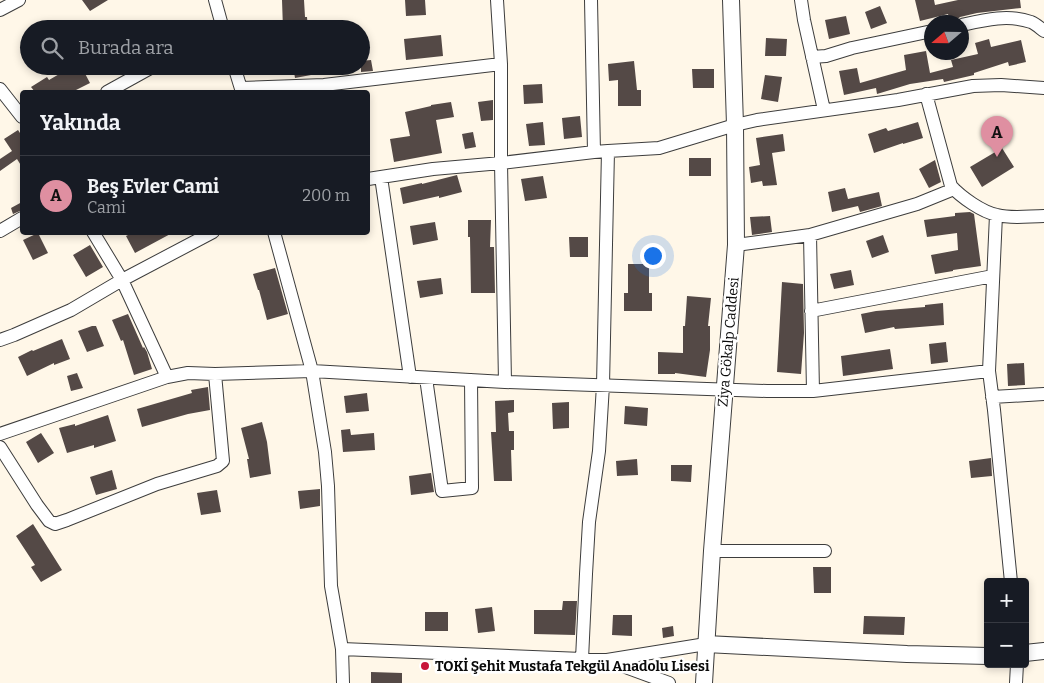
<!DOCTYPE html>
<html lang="tr">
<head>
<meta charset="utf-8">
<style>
	:root { --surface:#171b24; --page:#20242c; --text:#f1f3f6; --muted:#9ea1a6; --line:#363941; --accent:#df8fa1 }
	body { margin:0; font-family:Bitter,serif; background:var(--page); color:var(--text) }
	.controls { position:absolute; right:15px; bottom:15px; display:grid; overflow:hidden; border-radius:5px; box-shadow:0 2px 8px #0003 }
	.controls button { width:45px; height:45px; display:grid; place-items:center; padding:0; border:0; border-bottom:1px solid var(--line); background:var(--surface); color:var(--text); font:25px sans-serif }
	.compass { position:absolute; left:924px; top:15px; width:45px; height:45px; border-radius:50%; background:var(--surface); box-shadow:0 2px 8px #0003; rotate:250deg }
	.you { position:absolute; left:652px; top:255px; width:18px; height:18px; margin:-12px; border:4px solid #fff; border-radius:50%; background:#1a73e8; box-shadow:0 0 0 8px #1a73e833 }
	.badge { display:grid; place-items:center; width:32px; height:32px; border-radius:50%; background:var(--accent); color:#111; font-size:16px; font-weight:700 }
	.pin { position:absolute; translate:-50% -41px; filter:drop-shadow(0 1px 2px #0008) }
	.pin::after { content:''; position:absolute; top:26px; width:18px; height:15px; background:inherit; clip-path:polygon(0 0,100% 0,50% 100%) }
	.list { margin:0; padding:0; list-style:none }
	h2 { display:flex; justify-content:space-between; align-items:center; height:65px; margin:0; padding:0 20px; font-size:21px }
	h2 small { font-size:16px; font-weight:400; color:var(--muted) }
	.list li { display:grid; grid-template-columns:32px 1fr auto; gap:15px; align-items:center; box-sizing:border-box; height:80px; padding:0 20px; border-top:1px solid var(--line) }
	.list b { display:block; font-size:19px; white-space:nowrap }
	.list p { margin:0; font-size:16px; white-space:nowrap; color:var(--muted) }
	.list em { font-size:16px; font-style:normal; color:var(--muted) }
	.icon { flex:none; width:28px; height:28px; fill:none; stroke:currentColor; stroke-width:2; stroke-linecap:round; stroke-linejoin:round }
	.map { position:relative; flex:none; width:1044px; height:683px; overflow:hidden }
	.search { position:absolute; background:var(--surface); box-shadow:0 2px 8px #0003; left:20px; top:20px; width:350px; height:55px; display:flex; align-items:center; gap:12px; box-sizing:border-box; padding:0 18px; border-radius:28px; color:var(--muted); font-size:19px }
	.panel { position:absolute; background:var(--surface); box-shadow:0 2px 8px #0003; left:20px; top:90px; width:350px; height:145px; border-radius:5px }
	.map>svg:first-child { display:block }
</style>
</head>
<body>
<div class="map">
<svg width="1044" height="683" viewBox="0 0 1044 683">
	<rect width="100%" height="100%" fill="#fff7e8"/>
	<path fill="#544946" d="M82 0H108L90 11Z
		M282 0H304L305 17H307L308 29H283Z
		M405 0H425L426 15 406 16Z
		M915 0H934L935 5 958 0H1020L1021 8 977 13 960 17 955 21 950 22 948 14 920 21Z
		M880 6 887 23 871 29 865 12Z
		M846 16 850 34 829 39 825 20Z
		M441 35 443 56 406 60 404 39Z
		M766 38 787 39 786 56H765Z
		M989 39 991 47 1021 40 1026 62 1009 66 1008 62 974 73V75L944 82 943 79 910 84 877 94 876 88 844 95 839 71 857 68 860 83 906 70 904 55 926 51 930 73 953 67 951 60 978 54 975 43Z
		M371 60 373 71 361 72V61Z
		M634 61 637 90H641V106H618V80L609 81 608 64Z
		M73 66H81L90 83 72 92H35L31 87 47 77 49 80Z
		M293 66H310L311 75 295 78Z
		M692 69H714V88H693Z
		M765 75 782 77 778 102 761 99Z
		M542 84 543 103 524 104 523 85Z
		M493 100V120L481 121 478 102Z
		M451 102 454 117 436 120 442 153 394 162 390 139 410 136 405 112 431 106V105Z
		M580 116 582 137 564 139 562 118Z
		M543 122 545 145 529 146 526 124Z
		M918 122 923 138 903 144V143L874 153 868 134 886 128 888 131Z
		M18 130 22 136V167L17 159 0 171V159L12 151 4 139Z
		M473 132 476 147 465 149 462 134Z
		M783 134 785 151 772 153 777 185 763 186 762 181 751 183 749 167 760 165 756 138Z
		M1002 148 1014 167 982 187 970 167Z
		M689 158H711V176H689Z
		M935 160 941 182 929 188 919 169Z
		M457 175 462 192 439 198V196L403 204 400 188 422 183V184Z
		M543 176 547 198 525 201 521 179Z
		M845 188 848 199 879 192 882 206 860 212 858 206 832 212 828 192Z
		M22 202V210L13 214 11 208Z
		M970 212 974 214 981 266 953 270V271L935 274 931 255 958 250 957 233 927 237 924 220 955 216V213Z
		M770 216 772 232 752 235 750 217Z
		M468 220H491L490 247H494L495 293H471L470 237H468Z
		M435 222 438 240 413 245 410 226Z
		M134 232H174L135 253 126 236Z
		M38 233 48 253 33 260 23 240Z
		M883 235 889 252 872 258 866 241Z
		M569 237H588V257H570Z
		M90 245 103 267 86 277 73 255Z
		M628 264H649V293H652V311H624V293H628Z
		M275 268 288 314 267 320 259 290H258L253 274Z
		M851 270 854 285 834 289 830 274Z
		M441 278 443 294 420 298 417 281Z
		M782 282 803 284 804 333 801 374 777 372Z
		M687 296 711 298 708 326H710V350L706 377 675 373V374H658V352L683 353V326H685Z
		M943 303 944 325 895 329 894 327 865 333 861 314 876 311 925 307V305Z
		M128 314 143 348 144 347 147 352 152 369 134 375 123 340 121 341 112 320Z
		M92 326H96L104 346 87 352 78 331Z
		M62 339 70 359 54 365V363L27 376 18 357 32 350 33 351Z
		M946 342 948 362 931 364 929 344Z
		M890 349 893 369 843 376 841 356Z
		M1024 363 1025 385 1008 386 1007 364Z
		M77 373 83 388 71 391 67 376Z
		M208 387 210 410 188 414 142 427 137 409 192 393 191 390Z
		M367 393 369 411 346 413 344 396Z
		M514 400V412L508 413 509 431H514V450H511L512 481H494L491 432H496L495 401Z
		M569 402V428L553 429 552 403Z
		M625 406 648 408 647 426 624 424Z
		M108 415 116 441 94 448V445L67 453 59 428 75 424V426Z
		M262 422 267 442 271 474 250 478 247 459H249L241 428Z
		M350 429 351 435 374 433 375 450 343 452 341 430Z
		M41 433 54 453 38 463 26 442Z
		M991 458 992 476 971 478 969 461Z
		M637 459 638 475 617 476 616 461Z
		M671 465H692L691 482 671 481Z
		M112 470 117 489 96 495 90 477Z
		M431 473 434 492 411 495 409 476Z
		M320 489V506L300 509 298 491Z
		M217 490 221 512 201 515 197 493Z
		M33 524 62 570 41 582 31 567 35 565 16 536Z
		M813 567H831V593H814Z
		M563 601H577L575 635 534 634V610H562Z
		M492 607 495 631 478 633 475 609Z
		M425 612H448V631H425Z
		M613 615H632V636L612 635Z
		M864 616 905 617 904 635 863 634Z
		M673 626 674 636 663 638 662 628Z
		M371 672 402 673V683H371Z"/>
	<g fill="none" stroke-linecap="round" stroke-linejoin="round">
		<defs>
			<path id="minor" d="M215 0 223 29
				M497 0 501 64V163L505 382
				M801 0 804 20 824 110
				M0 10 19 0
				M962 25C984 20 1008 14 1031 22 1036 24 1040 28 1044 31
				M812 57 826 56 852 48 932 31
				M234 66 242 92
				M241 88 324 85 501 64
				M0 89 22 117
				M107 92 154 66
				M926 94 951 186C961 197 982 212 997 215 1012 219 1029 216 1044 216
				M608 151 659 148 735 125 757 120 898 100 973 86 1001 85 1044 88
				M381 177 410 377
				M368 179 433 169 501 163 594 152
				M996 215 989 371 994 410 1011 582
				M0 231 22 218
				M93 232 122 280 167 377
				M274 232 312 371 325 452 328 486 331 586 342 649 343 683
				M810 235 813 391
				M736 245 810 235 917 204 954 189
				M811 311 993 276
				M0 340 14 335 71 310 122 280 213 232
				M426 378 442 491 472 488 471 380
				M992 397 1044 394
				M0 434 167 377 188 373 215 374 312 371 505 382 767 391H813L989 371
				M0 447 37 505 49 521 55 524 67 520 157 484 217 466 223 461 215 374
				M712 551H825
				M342 649 607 660 706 644
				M582 659 586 574 589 522 599 451 603 385 608 151 594 152 591 0
				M609 661 669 683
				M1016 683 1017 664"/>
			<path id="tertiary" d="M706 644 907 654 988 656
				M1025 653 1044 651
				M704 683 712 551 736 245 735 125 731 0"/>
		</defs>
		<use href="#minor" stroke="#3d3d3d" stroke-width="14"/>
		<use href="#tertiary" stroke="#3d3d3d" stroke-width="18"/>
		<use href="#minor" stroke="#fff" stroke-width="12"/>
		<use href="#tertiary" stroke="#fff" stroke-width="16"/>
	</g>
	<circle fill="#c81539" stroke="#fff" stroke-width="2" cx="425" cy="666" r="5"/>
	<g text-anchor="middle" stroke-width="5" stroke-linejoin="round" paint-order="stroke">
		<g font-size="14" fill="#0a0a0a" stroke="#fff">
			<text transform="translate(728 342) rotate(-85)" y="5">Ziya Gökalp Caddesi</text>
		</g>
		<g font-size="14" font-weight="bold" fill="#0a0a0a" stroke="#fff" text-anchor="start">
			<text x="435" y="671">TOKİ Şehit Mustafa Tekgül Anadolu Lisesi</text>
		</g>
	</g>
</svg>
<div class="controls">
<button>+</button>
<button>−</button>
</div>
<svg class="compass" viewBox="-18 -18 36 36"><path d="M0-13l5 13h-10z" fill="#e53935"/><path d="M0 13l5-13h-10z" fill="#9ea1a6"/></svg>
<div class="you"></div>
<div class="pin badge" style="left:997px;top:157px">A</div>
<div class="search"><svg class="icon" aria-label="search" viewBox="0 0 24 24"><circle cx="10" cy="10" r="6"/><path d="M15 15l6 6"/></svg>Burada ara</div>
<section class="panel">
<h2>Yakında<small></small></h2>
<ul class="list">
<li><span class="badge">A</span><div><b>Beş Evler Cami</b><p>Cami</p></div><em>200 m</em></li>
</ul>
</section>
</div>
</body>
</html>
